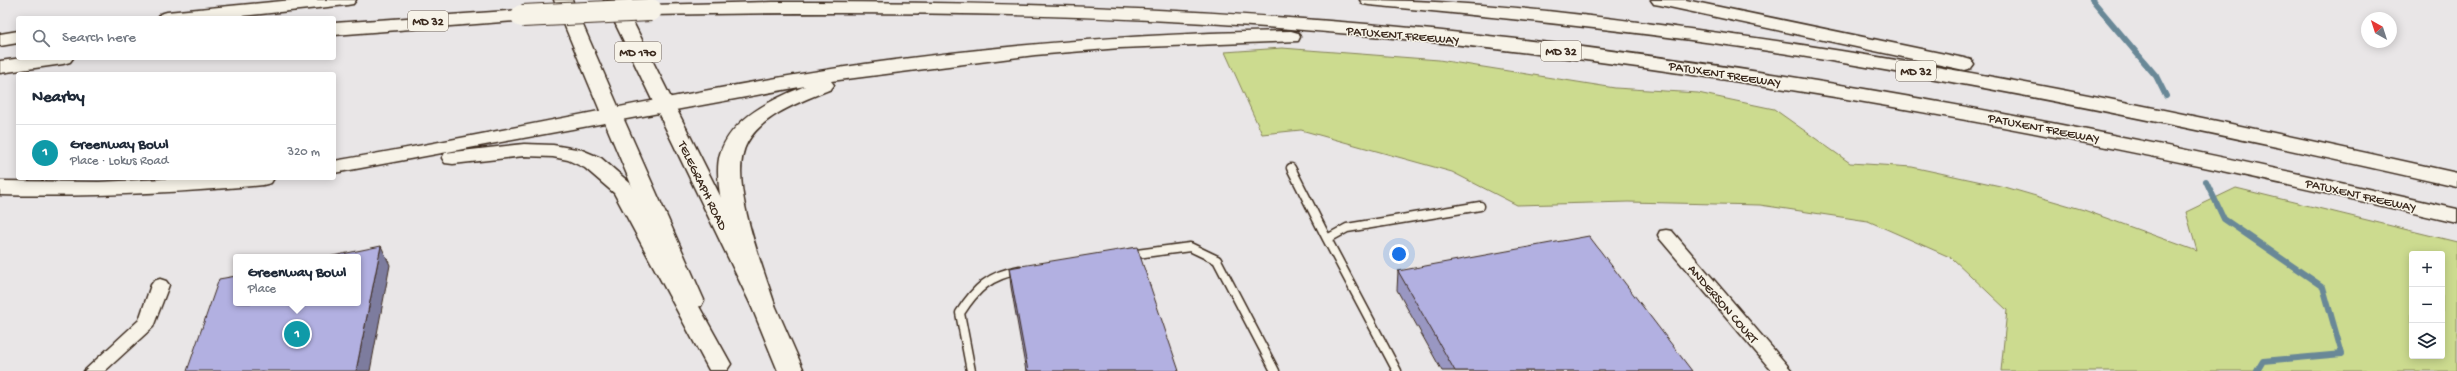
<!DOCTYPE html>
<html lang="en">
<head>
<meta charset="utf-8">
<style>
	:root { --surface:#fff; --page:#f2f2f3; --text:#1f2937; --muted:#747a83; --line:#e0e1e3; --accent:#111827 }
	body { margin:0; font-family:"Gochi Hand",sans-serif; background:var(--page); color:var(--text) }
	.controls { position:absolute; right:12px; bottom:12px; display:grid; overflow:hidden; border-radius:4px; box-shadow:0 2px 10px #0003 }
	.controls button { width:36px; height:36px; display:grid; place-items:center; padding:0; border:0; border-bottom:1px solid var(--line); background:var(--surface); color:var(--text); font:20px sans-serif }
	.compass { position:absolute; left:2361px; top:12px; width:36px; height:36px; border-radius:50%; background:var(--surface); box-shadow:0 2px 10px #0003; rotate:321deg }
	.you { position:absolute; left:1399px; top:254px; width:14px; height:14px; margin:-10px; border:3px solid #fff; border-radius:50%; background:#1a73e8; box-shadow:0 0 0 6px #1a73e833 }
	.badge { display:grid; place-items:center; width:26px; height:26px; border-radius:50%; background:var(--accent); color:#fff; font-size:13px; font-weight:700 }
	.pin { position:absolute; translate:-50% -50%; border:2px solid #fff; box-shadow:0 1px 4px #0006 }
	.popup { position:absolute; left:233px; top:254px; width:128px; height:52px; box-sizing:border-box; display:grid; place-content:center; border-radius:4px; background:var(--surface); filter:drop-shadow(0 1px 3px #0005); font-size:13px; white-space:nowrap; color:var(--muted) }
	.popup b { font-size:15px; color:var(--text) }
	.popup::after { content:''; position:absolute; left:50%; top:100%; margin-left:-8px; border:8px solid transparent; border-top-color:var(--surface) }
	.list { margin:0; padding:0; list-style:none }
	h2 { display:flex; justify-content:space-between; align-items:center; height:52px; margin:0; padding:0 16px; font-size:17px }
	h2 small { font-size:13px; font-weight:400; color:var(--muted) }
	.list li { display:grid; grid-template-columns:26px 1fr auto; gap:12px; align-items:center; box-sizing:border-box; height:56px; padding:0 16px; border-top:1px solid var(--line) }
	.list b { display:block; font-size:15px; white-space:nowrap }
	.list p { margin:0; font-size:13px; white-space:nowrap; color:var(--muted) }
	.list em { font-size:13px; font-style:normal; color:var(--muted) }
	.icon { flex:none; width:22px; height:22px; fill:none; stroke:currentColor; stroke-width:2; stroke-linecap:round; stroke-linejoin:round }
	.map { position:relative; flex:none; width:2457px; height:371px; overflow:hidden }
	.search { position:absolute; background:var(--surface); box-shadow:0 2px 10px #0003; left:16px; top:16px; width:320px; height:44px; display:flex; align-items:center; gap:10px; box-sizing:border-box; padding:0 14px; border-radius:4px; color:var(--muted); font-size:15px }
	.panel { position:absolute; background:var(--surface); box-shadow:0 2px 10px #0003; left:16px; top:72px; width:320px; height:108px; border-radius:4px }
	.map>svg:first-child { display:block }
</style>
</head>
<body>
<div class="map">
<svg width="2457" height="371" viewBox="0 0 2457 371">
	<rect width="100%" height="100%" fill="#e9e6e7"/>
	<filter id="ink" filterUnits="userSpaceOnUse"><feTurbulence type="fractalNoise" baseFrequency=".025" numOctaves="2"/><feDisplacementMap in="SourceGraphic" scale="8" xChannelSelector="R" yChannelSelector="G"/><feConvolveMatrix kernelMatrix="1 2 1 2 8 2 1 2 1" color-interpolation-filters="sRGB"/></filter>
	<g filter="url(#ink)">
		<path fill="#ccdb8f" stroke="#848256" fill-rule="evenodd" d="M1282 48 1439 60 1615 88 1698 93 1774 109 1850 163 1912 167 2005 187 2084 210 2197 251 2186 212 2236 188 2457 242V371H2001L2007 310 1952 258 1868 221 1760 205 1628 202 1517 205 1452 172 1301 130 1262 134 1225 52ZM2412 254H2442V356H2412Z"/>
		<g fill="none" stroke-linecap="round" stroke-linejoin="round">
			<path stroke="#698897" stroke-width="6" d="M2092 0 2156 76 2166 96
				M2206 181 2224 219 2323 287 2342 354 2263 361 2257 371"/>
			<defs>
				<path id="lane" d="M1291 168 1327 239
					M1129 255 1190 247 1217 260 1275 371
					M971 371 960 313C976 288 990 275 1020 270
					M1397 371 1327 239 1347 228 1480 206"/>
				<path id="street" d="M1666 230 1672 231 1792 371H1772L1660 239 1658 235 1660 231Z
					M160 279 166 281 169 285 153 327 105 371H84L139 320 151 285 154 281Z"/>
				<path id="secondary" d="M664 98 671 100 674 104 775 305 804 371H778L751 305 654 104 657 100Z
					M611 107 618 109 621 113 704 300 701 306 692 308 683 306 680 300 601 113 604 109Z"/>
				<path id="primary" d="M554 0H572L621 113 618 117 611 119 604 117 601 113Z
					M604 0H622L674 104 671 108 664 110 657 108 654 104Z"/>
				<path id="highway" d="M293 0H356L353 4 347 5 222 18H158L160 14 167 12Z
					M1360 0C1483 0 1605 17 1727 34 1973 68 2215 119 2457 173V187C2233 136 2009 89 1782 53 1645 32 1507 18 1369 5L1363 4Z
					M1651 0H1686L1964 58 1971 60 1974 64 1971 68 1964 70 1660 5 1654 4Z
					M773 2C1015 1 1257 10 1498 37 1821 73 2140 137 2457 209V223C2103 141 1746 72 1383 37 1140 13 895 10 651 15L645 14 642 10 645 6 651 5Z
					M522 10 528 12 531 16 528 20 334 35V23Z
					M18 31V43L0 46V34Z
					M1291 31 1298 33 1300 37 1298 41 1120 48 1035 55 831 81 834 85 831 89C803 101 763 114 747 143 727 179 763 267 775 305L772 311 763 313 754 311 751 305C740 268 710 190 720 154 731 118 773 99 805 86L334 173V161C511 131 687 90 865 64 1006 44 1148 33 1291 31Z
					M22 58H73L70 62 63 64 0 73V61Z
					M524 144 553 145 582 150 601 158 631 184 731 364 727 370H709L614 193 585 168 568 160 553 157 524 156 453 164 445 163 442 158 445 153 453 152Z
					M184 178H274L271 183 263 185C175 193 88 197 0 195V181L99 182Z"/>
			</defs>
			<use href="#lane" stroke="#3b2a1e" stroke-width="11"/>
			<use href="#street" stroke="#3b2a1e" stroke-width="3"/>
			<use href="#secondary" stroke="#3b2a1e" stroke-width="3"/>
			<use href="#primary" stroke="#3b2a1e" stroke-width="3"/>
			<use href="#highway" stroke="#3b2a1e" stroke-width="3"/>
			<use href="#lane" stroke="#f7f3e8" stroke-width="8"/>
			<use href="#street" fill="#f7f3e8" fill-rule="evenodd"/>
			<use href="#secondary" fill="#f7f3e8" fill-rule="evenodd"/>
			<use href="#primary" fill="#f7f3e8" fill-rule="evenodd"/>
			<use href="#highway" fill="#f7f3e8" fill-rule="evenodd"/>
			<defs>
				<path id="highway-bridge" d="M522 16 651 10"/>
			</defs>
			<use href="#highway-bridge" stroke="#3b2a1e" stroke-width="24" stroke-linecap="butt"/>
			<use href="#highway-bridge" stroke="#f7f3e8" stroke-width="22"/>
		</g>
		<path fill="#9997c2" stroke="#3b2a1e" d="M1009 268 1179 371H1026L1011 287Z
			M1398 271 1692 371H1442L1397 290Z"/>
		<path fill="#7d7b9e" stroke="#3b2a1e" d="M381 246 390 265 370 371H356Z"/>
		<path fill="#b2b0e1" stroke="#3b2a1e" d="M1589 236 1692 371H1455L1398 271Z
			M381 246 356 371H187L219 279 236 276V303H358V257H328Z
			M1137 247 1179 371H1028L1009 268Z"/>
	</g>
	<g text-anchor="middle" stroke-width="3" stroke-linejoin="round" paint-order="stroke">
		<g fill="#f7f3e8" stroke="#73665b" stroke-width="1">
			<rect x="408" y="11" width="40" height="20" rx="3"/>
			<rect x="1541" y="41" width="40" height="20" rx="3"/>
			<rect x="615" y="42" width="46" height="20" rx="3"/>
			<rect x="1896" y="61" width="40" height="20" rx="3"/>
		</g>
		<g font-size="12" font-weight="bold" fill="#3b2a1e">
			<text x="428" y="25">MD 32</text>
			<text x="1561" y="55">MD 32</text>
			<text x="638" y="56">MD 170</text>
			<text x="1916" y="75">MD 32</text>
		</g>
		<g font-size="13" fill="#3b2a1e" stroke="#f7f3e8">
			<text transform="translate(1403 34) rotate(5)" y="5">PATUXENT FREEWAY</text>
			<text transform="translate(1725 73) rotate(9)" y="5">PATUXENT FREEWAY</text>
			<text transform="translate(2044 127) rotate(11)" y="5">PATUXENT FREEWAY</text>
			<text transform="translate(704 185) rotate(64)" y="5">TELEGRAPH ROAD</text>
			<text transform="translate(2361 194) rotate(13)" y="5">PATUXENT FREEWAY</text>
			<text transform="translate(1724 303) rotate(49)" y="5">ANDERSON COURT</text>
		</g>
	</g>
</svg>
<div class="controls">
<button>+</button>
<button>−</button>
<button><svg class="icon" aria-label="layers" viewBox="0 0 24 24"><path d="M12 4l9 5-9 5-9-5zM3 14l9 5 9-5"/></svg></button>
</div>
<svg class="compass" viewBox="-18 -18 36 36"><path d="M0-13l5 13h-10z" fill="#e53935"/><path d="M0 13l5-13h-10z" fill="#747a83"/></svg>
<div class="you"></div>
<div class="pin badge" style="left:297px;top:334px;background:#0f9aa8">1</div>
<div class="popup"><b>Greenway Bowl</b>Place</div>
<div class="search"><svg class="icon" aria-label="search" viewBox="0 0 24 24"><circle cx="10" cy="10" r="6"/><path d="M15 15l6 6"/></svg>Search here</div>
<section class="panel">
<h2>Nearby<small></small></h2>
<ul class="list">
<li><span class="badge" style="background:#0f9aa8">1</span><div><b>Greenway Bowl</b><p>Place · Lokus Road</p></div><em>320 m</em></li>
</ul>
</section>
</div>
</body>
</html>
